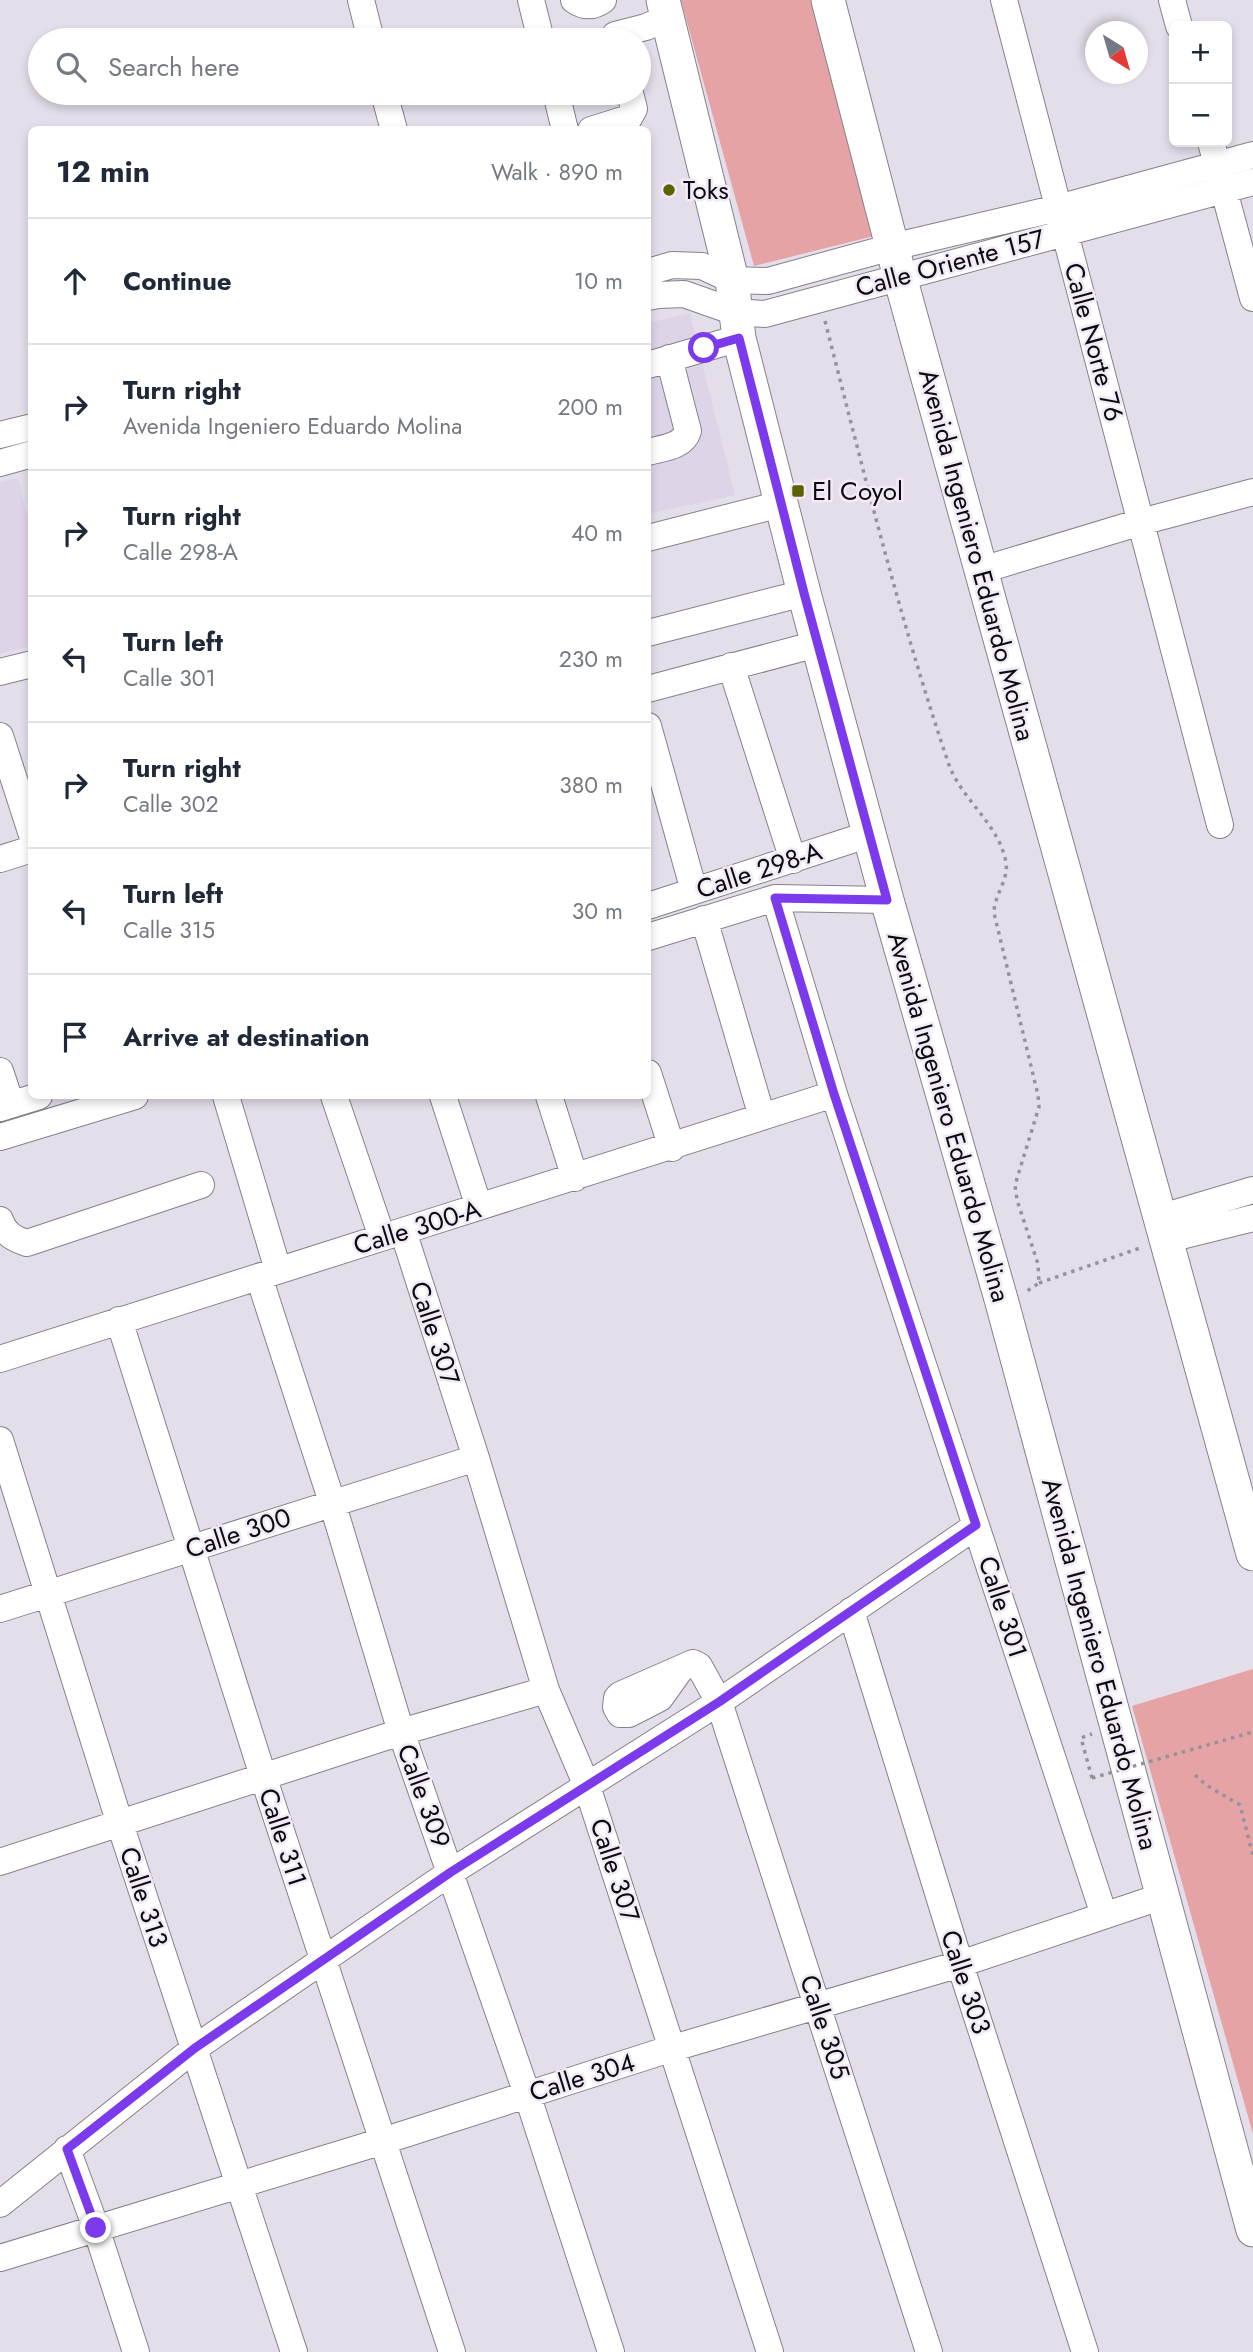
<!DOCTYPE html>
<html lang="en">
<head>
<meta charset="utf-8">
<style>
	:root { --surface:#fff; --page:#f2f2f3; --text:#1f2937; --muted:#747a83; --line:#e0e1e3 }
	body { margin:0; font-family:Jost,sans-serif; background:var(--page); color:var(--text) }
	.controls { position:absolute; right:21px; top:21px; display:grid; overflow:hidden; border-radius:10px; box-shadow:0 4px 10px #0003 }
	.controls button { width:63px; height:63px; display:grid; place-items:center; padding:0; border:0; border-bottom:2px solid var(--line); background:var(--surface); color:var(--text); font:35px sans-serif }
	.compass { position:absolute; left:1085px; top:21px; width:63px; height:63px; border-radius:50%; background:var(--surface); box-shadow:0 4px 10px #0003; rotate:143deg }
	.stop { position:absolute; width:21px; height:21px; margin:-16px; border:5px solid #7c3aed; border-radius:50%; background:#fff }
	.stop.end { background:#7c3aed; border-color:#fff; box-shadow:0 2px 7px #0008 }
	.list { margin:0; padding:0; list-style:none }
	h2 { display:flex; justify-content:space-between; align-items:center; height:91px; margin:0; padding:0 28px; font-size:30px }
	h2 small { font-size:23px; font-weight:400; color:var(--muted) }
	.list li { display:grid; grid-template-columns:46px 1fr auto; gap:21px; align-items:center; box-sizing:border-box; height:126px; padding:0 28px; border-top:2px solid var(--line) }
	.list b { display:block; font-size:26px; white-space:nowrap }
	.list p { margin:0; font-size:23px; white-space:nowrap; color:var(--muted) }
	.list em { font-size:23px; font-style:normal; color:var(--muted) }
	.icon { flex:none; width:38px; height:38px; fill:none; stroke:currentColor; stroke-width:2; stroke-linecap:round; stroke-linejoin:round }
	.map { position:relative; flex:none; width:1253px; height:2352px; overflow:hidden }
	.search { position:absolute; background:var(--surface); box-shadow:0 4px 10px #0003; left:28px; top:28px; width:623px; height:77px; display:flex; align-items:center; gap:18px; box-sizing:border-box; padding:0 24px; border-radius:38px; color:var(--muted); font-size:26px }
	.panel { position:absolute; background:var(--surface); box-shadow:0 4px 10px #0003; left:28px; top:126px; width:623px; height:973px; border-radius:10px }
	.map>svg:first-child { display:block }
</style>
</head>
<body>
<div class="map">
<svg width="1253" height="2352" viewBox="0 0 1253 2352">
	<rect width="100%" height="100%" fill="#e4deea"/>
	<path fill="#ded4e7" d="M690 313 735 495 648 514V323Z
		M18 478 31 533V646L0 654V482Z"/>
	<path fill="#e5a3a6" d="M681 0H817L878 235 754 266Z
		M1253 1669V2134L1132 1706Z"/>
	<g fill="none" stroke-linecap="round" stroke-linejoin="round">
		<defs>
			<path id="minor" d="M361 0 371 40
				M531 0 541 40
				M574 0C584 7 593 7 603 0
				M1004 0 1220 825
				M1172 0 1179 26
				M615 35 646 27 667 18
				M384 93 394 130
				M556 93 565 130
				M591 130 629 118 634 109 630 93
				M1211 142 1253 298
				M648 272 672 265 702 266 732 280 768 281 892 247 1058 208 1253 155
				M648 297 658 295 684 294 735 312 765 314 1253 182
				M648 365 739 338
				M0 435 32 427
				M648 452C662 448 683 447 688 431L669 358
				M0 463 32 454
				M648 538 781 504
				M982 570 1141 522 1253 492
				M648 633 804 593
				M731 666 793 860
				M0 672 32 664
				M648 689 817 644
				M648 726 694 891
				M0 736 32 835
				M0 859 32 849
				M775 898 834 1094 1104 1915
				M648 906 870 834
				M704 919 762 1117
				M648 937 775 898 887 900
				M0 1071 11 1104
				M648 1073 672 1148
				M226 1096 278 1270
				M334 1096 382 1237
				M443 1096 479 1207
				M549 1096 575 1178
				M0 1108 39 1096
				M0 1137 135 1096
				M1159 1218 1253 1190
				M0 1220C5 1234 14 1239 27 1243L201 1185
				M403 1231 476 1458 546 1690 587 1786 770 2352
				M1165 1240 1253 1218
				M259 1277 332 1502 401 1732 527 2094 611 2352
				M119 1320 263 1776 452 2352
				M0 1359C277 1269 557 1184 834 1094
				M0 1440 120 1824 294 2352
				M0 1609 476 1458
				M851 1611 960 1964 1085 2352
				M680 1670 660 1698 629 1714H620L616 1707 617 1698 620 1695 693 1663 699 1666 719 1702 929 2352
				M0 1862 401 1732 546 1690
				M67 2149 96 2228 136 2352
				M0 2204 195 2048 451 1872 719 1702 976 1526
				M0 2258 383 2141 673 2048 960 1964 1163 1896"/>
			<path id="major" d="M663 0 732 280 739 338 804 593 887 900 1001 1299 1253 2230
				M828 0 900 277 1253 1554"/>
		</defs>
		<use href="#minor" stroke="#86808b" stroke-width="28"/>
		<use href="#major" stroke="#86808b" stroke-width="35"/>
		<path stroke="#96929b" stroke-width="3.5" stroke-dasharray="3.5 5" stroke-linecap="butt" d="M825 321C863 469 899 617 948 762 960 799 998 822 1006 862 1009 880 994 895 994 913L1038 1095 1039 1107 1015 1185 1017 1200 1038 1264 1039 1283 1027 1291
			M1039 1283 1143 1247
			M1195 1775 1206 1785 1240 1805 1253 1856
			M1092 1778 1081 1738 1092 1734"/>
		<use href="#minor" stroke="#fff" stroke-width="26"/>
		<use href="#major" stroke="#fff" stroke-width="33"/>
		<path stroke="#96929b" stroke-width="3.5" stroke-dasharray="3.5 5" stroke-linecap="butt" d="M1092 1778 1253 1732"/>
	</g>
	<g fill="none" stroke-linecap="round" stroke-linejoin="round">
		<path stroke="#7c3aed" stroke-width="9" d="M96 2228 67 2149 195 2048 451 1872 719 1702 976 1525 834 1094 775 898 887 900 804 593 739 338 704 348"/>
	</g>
	<g fill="#5d6200" stroke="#f2ebf7" stroke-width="2.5">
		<circle cx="669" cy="190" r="7"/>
		<rect x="791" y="484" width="14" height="14" rx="3.5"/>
	</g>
	<g text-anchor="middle" stroke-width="5" stroke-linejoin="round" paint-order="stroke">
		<g font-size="26" fill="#0c0a0e" stroke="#f2ebf7" text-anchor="start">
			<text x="683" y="199">Toks</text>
			<text x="812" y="500">El Coyol</text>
		</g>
		<g font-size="26" fill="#0c0a0e" stroke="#f2ebf7">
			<text transform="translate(950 263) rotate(-15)" y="9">Calle Oriente 157</text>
			<text transform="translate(1094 342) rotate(75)" y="9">Calle Norte 76</text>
			<text transform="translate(977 555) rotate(75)" y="9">Avenida Ingeniero Eduardo Molina</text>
			<text transform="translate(759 870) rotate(-18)" y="9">Calle 298-A</text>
			<text transform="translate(949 1117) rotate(74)" y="9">Avenida Ingeniero Eduardo Molina</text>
			<text transform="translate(417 1227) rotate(-17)" y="9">Calle 300-A</text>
			<text transform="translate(435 1333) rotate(72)" y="9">Calle 307</text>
			<text transform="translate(238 1533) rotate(-18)" y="9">Calle 300</text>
			<text transform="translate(1003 1607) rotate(72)" y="9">Calle 301</text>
			<text transform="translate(1100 1664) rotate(75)" y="9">Avenida Ingeniero Eduardo Molina</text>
			<text transform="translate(424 1796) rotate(70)" y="9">Calle 309</text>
			<text transform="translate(283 1837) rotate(72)" y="9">Calle 311</text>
			<text transform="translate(615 1870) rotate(72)" y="9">Calle 307</text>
			<text transform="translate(144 1897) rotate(72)" y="9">Calle 313</text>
			<text transform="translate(966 1982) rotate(72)" y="9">Calle 303</text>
			<text transform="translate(825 2027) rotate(72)" y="9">Calle 305</text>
			<text transform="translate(582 2077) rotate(-17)" y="9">Calle 304</text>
		</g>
	</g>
</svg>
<div class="controls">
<button>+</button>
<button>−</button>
</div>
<svg class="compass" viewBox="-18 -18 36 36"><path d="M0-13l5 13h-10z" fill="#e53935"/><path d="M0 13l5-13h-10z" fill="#747a83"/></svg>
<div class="stop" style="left:704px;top:348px"></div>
<div class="stop end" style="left:96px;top:2228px"></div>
<div class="search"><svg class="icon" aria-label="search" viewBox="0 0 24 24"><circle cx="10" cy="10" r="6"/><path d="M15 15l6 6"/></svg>Search here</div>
<section class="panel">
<h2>12 min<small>Walk · 890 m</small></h2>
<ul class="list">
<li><svg class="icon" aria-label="ahead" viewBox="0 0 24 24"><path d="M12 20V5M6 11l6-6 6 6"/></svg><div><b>Continue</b></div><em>10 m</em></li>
<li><svg class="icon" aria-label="right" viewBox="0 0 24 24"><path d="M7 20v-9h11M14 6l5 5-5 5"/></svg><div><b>Turn right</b><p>Avenida Ingeniero Eduardo Molina</p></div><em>200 m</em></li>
<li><svg class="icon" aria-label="right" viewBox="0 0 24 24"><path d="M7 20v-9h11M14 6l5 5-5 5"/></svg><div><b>Turn right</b><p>Calle 298-A</p></div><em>40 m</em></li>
<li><svg class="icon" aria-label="left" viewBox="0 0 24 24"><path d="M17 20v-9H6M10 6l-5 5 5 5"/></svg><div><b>Turn left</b><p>Calle 301</p></div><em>230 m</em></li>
<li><svg class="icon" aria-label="right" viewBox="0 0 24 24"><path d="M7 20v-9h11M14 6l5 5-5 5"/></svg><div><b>Turn right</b><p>Calle 302</p></div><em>380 m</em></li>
<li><svg class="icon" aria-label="left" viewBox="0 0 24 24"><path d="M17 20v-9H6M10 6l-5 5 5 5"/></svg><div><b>Turn left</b><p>Calle 315</p></div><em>30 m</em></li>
<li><svg class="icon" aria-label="arrive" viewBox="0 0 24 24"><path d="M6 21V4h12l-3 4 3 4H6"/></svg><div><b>Arrive at destination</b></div></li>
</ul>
</section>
</div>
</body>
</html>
